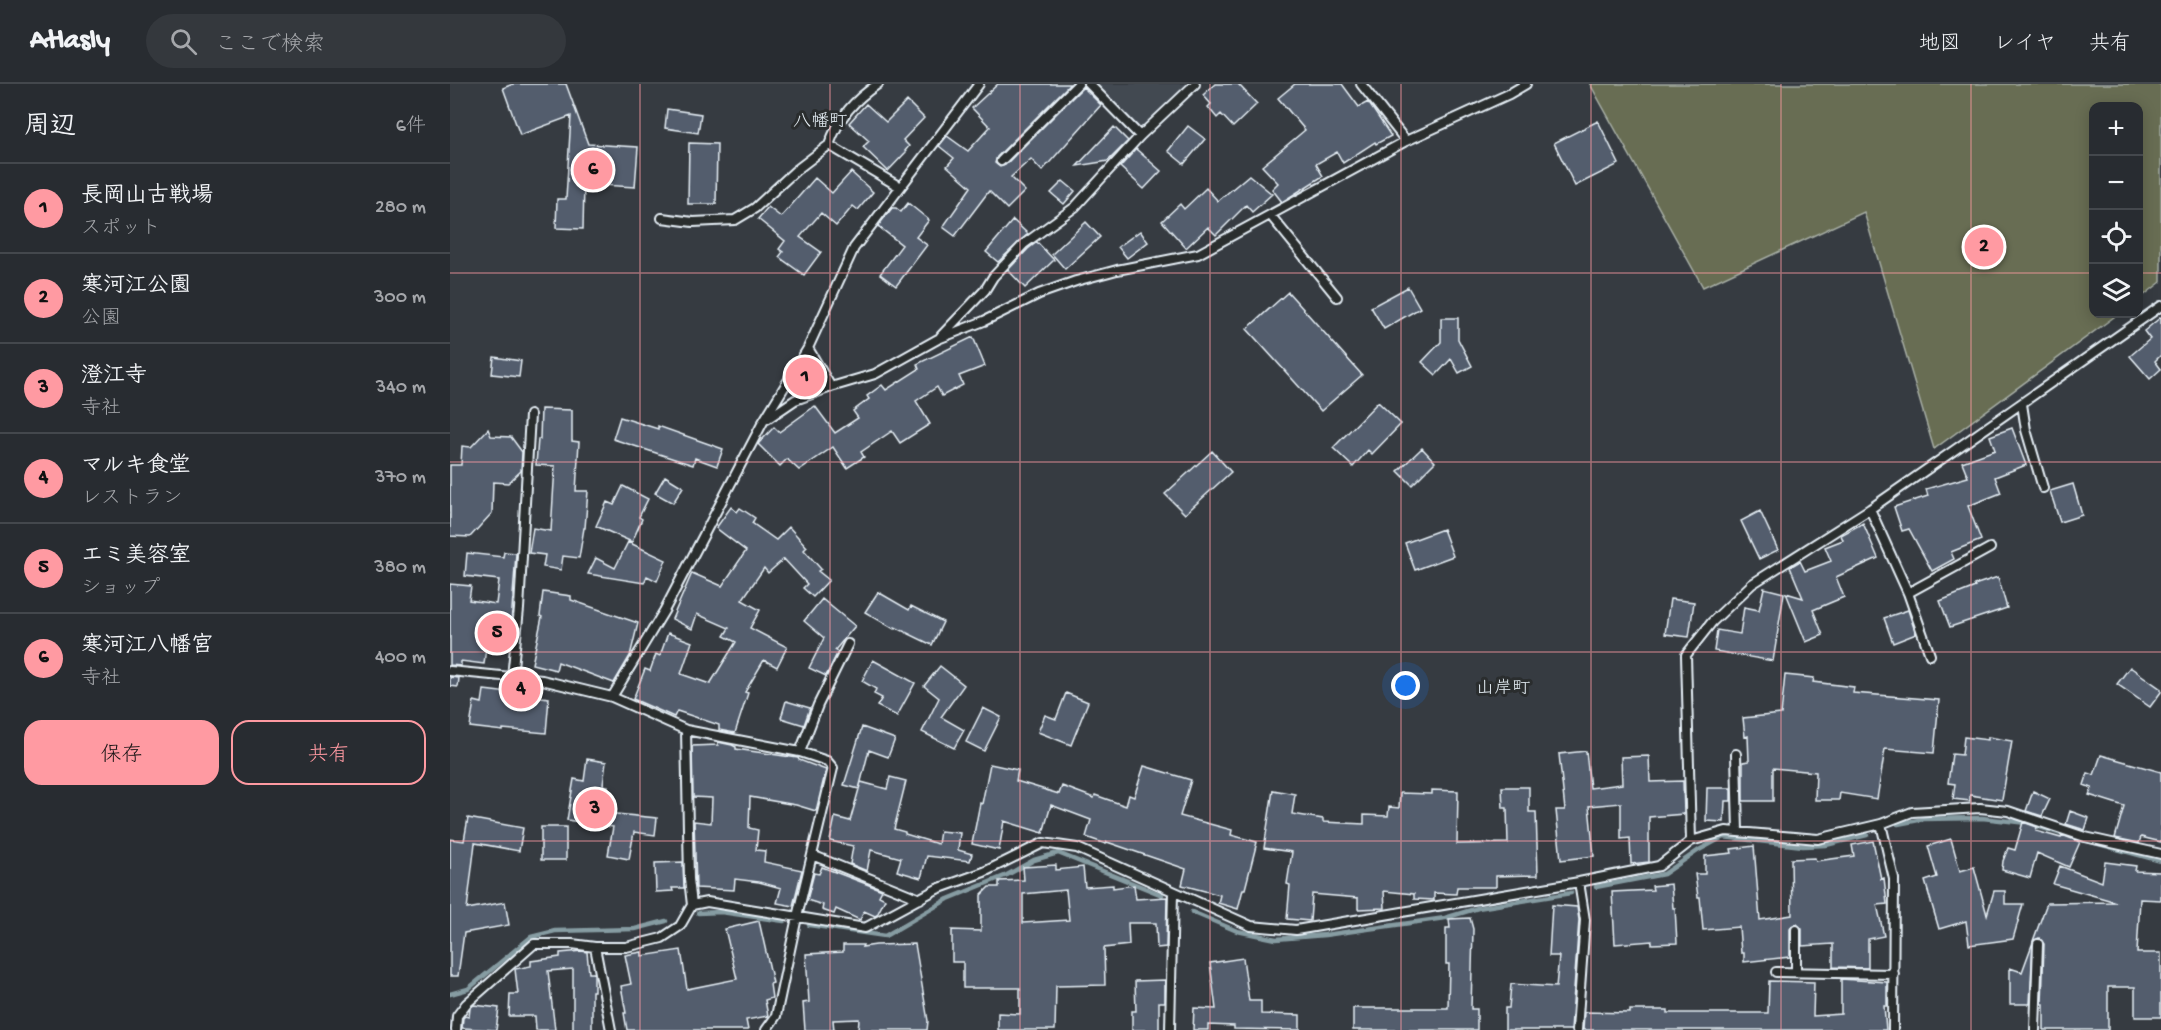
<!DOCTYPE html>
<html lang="ja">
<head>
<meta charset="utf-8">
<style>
	:root { --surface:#282c31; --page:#34383d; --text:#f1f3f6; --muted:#a5a7ab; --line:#44484d; --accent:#ff9aa2 }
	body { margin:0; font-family:"Gochi Hand","Klee One",sans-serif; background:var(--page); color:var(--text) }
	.controls { position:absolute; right:18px; top:18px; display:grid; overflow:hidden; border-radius:12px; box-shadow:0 3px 15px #0003 }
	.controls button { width:54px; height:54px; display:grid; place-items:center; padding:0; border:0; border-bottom:2px solid var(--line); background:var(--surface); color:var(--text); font:30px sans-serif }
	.you { position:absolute; left:956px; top:602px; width:21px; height:21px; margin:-15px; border:4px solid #fff; border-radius:50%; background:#1a73e8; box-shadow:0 0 0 9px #1a73e833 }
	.badge { display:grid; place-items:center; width:39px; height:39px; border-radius:50%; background:var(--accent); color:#111; font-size:20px; font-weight:700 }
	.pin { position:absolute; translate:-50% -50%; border:3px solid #fff; box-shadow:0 2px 6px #0006 }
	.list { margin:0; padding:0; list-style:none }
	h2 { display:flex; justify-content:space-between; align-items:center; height:78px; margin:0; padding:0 24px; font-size:26px }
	h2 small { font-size:20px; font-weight:400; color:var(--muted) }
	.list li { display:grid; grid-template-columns:39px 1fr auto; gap:18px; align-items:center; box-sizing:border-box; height:90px; padding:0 24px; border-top:2px solid var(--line) }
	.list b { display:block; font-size:22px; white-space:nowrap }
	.list p { margin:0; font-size:20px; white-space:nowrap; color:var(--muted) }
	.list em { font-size:20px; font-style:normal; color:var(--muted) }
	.actions { display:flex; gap:12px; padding:18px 24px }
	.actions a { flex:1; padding:14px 0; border:2px solid var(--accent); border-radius:18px; text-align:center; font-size:21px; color:var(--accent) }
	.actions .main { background:var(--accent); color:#111 }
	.icon { flex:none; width:33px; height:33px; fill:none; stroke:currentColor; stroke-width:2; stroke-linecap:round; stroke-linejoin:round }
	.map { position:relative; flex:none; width:1711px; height:946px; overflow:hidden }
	header { display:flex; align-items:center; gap:36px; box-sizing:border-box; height:84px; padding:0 30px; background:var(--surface); border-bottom:2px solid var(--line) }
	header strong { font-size:28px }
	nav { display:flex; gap:33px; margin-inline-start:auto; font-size:21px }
	.search { width:420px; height:54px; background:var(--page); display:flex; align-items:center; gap:15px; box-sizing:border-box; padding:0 21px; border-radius:33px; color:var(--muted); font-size:22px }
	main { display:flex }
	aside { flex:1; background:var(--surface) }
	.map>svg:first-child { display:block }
</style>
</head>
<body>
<header>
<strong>Atlasly</strong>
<div class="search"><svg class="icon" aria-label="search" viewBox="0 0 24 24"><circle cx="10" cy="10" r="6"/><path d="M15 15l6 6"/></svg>ここで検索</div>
<nav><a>地図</a><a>レイヤ</a><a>共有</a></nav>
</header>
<main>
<aside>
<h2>周辺<small>6件</small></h2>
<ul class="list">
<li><span class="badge">1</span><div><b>長岡山古戦場</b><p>スポット</p></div><em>280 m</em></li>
<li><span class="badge">2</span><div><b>寒河江公園</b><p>公園</p></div><em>300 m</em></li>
<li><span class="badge">3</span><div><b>澄江寺</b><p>寺社</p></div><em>340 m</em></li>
<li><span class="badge">4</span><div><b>マルキ食堂</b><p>レストラン</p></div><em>370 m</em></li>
<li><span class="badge">5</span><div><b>エミ美容室</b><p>ショップ</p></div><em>380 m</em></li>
<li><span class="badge">6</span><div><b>寒河江八幡宮</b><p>寺社</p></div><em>400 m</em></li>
</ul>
<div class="actions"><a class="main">保存</a><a>共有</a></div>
</aside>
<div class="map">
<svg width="1711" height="946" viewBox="0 0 1711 946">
	<rect width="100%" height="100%" fill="#363b41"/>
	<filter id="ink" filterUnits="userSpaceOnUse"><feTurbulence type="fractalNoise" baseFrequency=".0167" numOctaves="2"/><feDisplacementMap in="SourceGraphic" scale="12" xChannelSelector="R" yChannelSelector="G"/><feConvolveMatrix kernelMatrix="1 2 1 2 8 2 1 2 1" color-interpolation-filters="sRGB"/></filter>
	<g filter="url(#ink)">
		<path fill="#424851" d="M639 0H745L690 52Z"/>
		<path fill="#676d53" stroke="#a8afa6" stroke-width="1.5" d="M1140 0H1711V198L1689 215 1688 22H1644V230H1668L1484 365 1414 128 1253 203Z"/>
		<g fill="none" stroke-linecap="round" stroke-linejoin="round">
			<path stroke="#869ca2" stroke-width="4.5" d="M1448 740 1474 735 1532 734 1577 739 1612 750 1711 777
				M1146 803 1214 790 1249 766 1273 753 1353 762 1376 761 1417 751
				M742 828 787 847 826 855 875 851 995 834 1028 824 1121 809
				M248 829 271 828 334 837
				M359 841 435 852 498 815 557 791 584 776 608 769 712 811
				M0 910 18 905 81 853 105 847 185 845 216 837"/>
		</g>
		<path fill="#535d6d" stroke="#e8f1f8" stroke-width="1.5" fill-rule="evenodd" d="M63 0H116L138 60 188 63 185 103 134 100 133 145 106 144 107 115H116L121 32 70 51 53 4Z
			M548 0H620L547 73 545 79 550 83 555 81 633 3 651 21 592 87 581 75 561 93 575 107 557 125 539 107 505 152 493 143 521 103 497 82 504 74 489 62 497 52 518 67 540 43 522 24Z
			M765 0H788L807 20 783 43 771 30 767 34 758 23 761 20 753 11Z
			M845 0H892L909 23 918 18 941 52 926 60 925 58 893 79 887 68 866 80 873 92 832 118 822 105 828 99 812 82 855 46 828 14Z
			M457 17 474 34 453 56 459 62 455 67 456 68 438 87 413 63 419 57 399 39 416 20 436 38Z
			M217 25 251 30 248 49 215 44Z
			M1148 37 1169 80 1125 102 1104 59Z
			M738 42 755 55 734 80 718 67Z
			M664 43 678 57 658 77 627 82Z
			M239 59 267 60 266 120H238Z
			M686 65 711 87 694 105 670 83Z
			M401 88 423 108 408 126 403 122 386 142 371 129 350 153 371 168 354 191 329 173 333 168 329 165 335 157 308 135 318 123 331 133 365 94 382 109Z
			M799 91 822 110 802 128 796 121 766 151 758 143 736 164 712 137 730 120 734 125 756 104 768 117Z
			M613 97 625 107 614 120 601 109Z
			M458 119 479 136 466 153 477 161 446 202 430 190 452 161 428 142 442 124H446L451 128Z
			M563 136 578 150 548 178 536 168Z
			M636 138 650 153 615 185 602 170Z
			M690 147 698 158 677 174 668 163Z
			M587 158 604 176 575 204 558 186 578 165Z
			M958 203 970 224 934 245 921 223Z
			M838 208 912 291 871 327 797 245Z
			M1711 233V271L1705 277 1711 285 1700 295 1680 272 1700 255 1694 247Z
			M991 234H1008V255L1022 282 1009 289 1001 275 986 291 972 278 991 258Z
			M523 253 535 282 509 292 513 301 492 312 487 303 466 317 480 340 450 359 442 347 411 368 414 373 397 384 383 363 349 386 337 375 330 382 308 360 324 343 329 348 365 322 385 349 408 334 403 327 419 315 417 312 432 301 436 306 469 285 467 280Z
			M44 273 71 277 69 293 42 290Z
			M928 318 951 340 922 370 918 366 903 383 883 364Z
			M91 325 122 326V357L129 358 126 407H138L135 444H134L129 474 113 472 111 486 93 483 95 471 79 469 83 444 101 447 105 382 86 381 88 355H90Z
			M170 333 208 345V342L273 365 267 382 245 374 243 381 163 355Z
			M1562 344 1576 381 1545 393 1551 409 1518 422 1531 456 1501 468 1504 475 1482 487 1459 445 1452 447 1444 423 1478 412 1476 405 1518 393 1512 378 1545 366 1540 352Z
			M38 345 41 352 61 353 72 368 71 387 58 399 43 398 42 429 20 453 0 452V381H11L12 362 21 363Z
			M972 364 985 378 962 401 948 387Z
			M762 367 781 388 735 430 715 410Z
			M215 392 233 403 223 419 205 409Z
			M1623 400 1632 431 1610 438 1600 407Z
			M173 402 198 415 189 433 192 435 182 458 146 442 157 418 164 421Z
			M281 423 287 428 290 424 305 434 302 439 326 456 339 443 357 463 354 466 371 485 368 487 379 496 363 513 353 504 357 500 334 475 318 489 314 484 292 516 310 526 300 544 337 563 327 583 314 576 295 608 298 609 285 649 269 646V641L227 627 224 633 183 615 195 585 200 587 206 570 210 572 218 549 242 558 231 590 260 600 286 558 274 552 279 544 247 530 242 545 222 535 242 489 272 502 296 467 266 444Z
			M1310 427 1328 466 1309 475 1291 437Z
			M1413 439 1428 474 1386 493 1394 513 1363 526 1373 551 1356 558 1336 509 1353 514 1340 483 1350 477 1355 487 1381 477 1375 463 1393 456 1391 451Z
			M993 445 1003 472 965 486 955 459Z
			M178 458 216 476 207 497 197 492 194 499 138 490 146 474 165 484Z
			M54 468 66 469 61 540 39 538 34 580 11 577V582L0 581V500L21 502 19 516 46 520 49 496 15 492 17 469 53 473Z
			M1548 493 1557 524 1500 543 1490 517 1525 503 1524 501Z
			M1314 504 1334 509 1323 577 1264 567 1267 546 1290 550 1294 523 1309 526Z
			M93 508 121 512V516L188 539 180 572 164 599 108 578 106 586 82 580 92 533 90 532Z
			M428 508 459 526 461 522 493 538 482 561 445 543 444 545 415 528Z
			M372 515 405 542 385 566 388 568 376 592 359 584 374 554 354 537Z
			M1220 515 1244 518 1239 553 1215 550Z
			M1458 526 1466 550 1443 559 1434 534Z
			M423 576 465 599 447 632 427 622 432 614 424 610 426 605 412 597Z
			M490 582 514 601 491 633 514 646 504 664 472 648 489 614 474 602Z
			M1680 583 1711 605V608L1700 623 1667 600Z
			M1335 591 1364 594 1363 598 1404 603 1403 609 1489 616 1484 669 1435 665 1427 715 1390 709 1389 716H1365L1366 688 1323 684V717H1293V678L1299 677 1298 652 1295 653 1293 634 1331 630Z
			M0 593 9 594 8 603 0 602Z
			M34 606 99 614 96 649 53 645V647L20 643 24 617 32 619Z
			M616 609 638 618 621 661 588 648 595 631 606 635Z
			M336 617 360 624 354 641 331 634Z
			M533 624 551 633 534 667 516 658Z
			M412 643 445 655 438 673 419 666 409 705 394 701Z
			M1514 653 1538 656V653L1562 657 1552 716 1520 711V717L1503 715 1505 700 1498 699 1502 670 1512 671Z
			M268 658 282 661 286 663V665L348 674 349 676 376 686 366 727 346 721 300 713 299 744 308 746 306 766 315 767 314 778 352 786 343 822 327 819 331 804 309 798 285 795 284 806 246 804 244 737 261 739 262 714 243 713 242 662 268 661Z
			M1136 667 1140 704 1172 700 1171 673 1199 672 1200 698 1233 697 1234 730 1199 733V778L1181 780 1180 754 1171 755V719L1139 722 1144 772 1111 776 1106 726H1115L1109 670Z
			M1651 671 1711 688V758L1691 753 1689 759 1665 754 1674 722 1639 711 1642 704 1634 701 1638 689 1644 691Z
			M137 675 156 678 153 701 158 702 156 729 207 734 205 751 184 748 179 775 158 771 163 743 117 736 124 695 134 697Z
			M540 680 568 686 566 697 609 710 612 702 644 714 645 711 676 722 679 711 684 713 694 682 741 696 730 732 782 746 781 751 807 758 795 805H793L788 825 768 819 770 811 732 801 736 785 657 758 656 760 636 753 641 736 601 721 593 749 554 737 549 766 522 760 530 719 532 720Z
			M440 693 456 697 444 745 455 748V750L488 760 490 747 510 749 508 766 522 770 520 777 477 772 471 794 447 787 451 774 421 766 417 787 400 780 403 762 380 757 385 733 400 737 411 698 437 705Z
			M1052 703H1079V728H1086L1088 791 1046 792V803H1007L1006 810 984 809V816L964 815V810L934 807 935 824 908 825V814L862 810 860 837 837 835 840 801 837 800 842 768 814 764 823 706 845 710 842 730 873 735V738L914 740V731L938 732 939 723 949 724 950 709 982 710V706L1008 707 1007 760 1058 759 1057 724H1053Z
			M1257 704H1281V717H1275L1274 738 1256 737Z
			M1583 707 1600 715 1592 732 1576 727Z
			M1620 727 1639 734 1635 746 1616 740Z
			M18 734 73 744 69 767 25 759 17 825 55 818 59 841 14 849 8 892H0V755L14 757Z
			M1573 738 1587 743 1586 747 1611 754 1612 751 1630 758 1619 783 1587 769 1580 794 1552 786 1553 777 1558 764 1565 766Z
			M91 743H116V776H91Z
			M1501 755 1510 787 1524 783 1537 831 1544 807H1555V820H1573L1563 855 1519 861 1516 837 1489 845 1475 797 1487 793 1478 762Z
			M1423 757 1431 795 1434 794 1437 820 1427 821 1434 852 1418 855V884L1383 883V860L1352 862V845L1347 840 1343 841 1340 845V873L1294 878V869H1291L1289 843 1253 846 1250 813H1248L1245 790H1255V772L1282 769 1281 765 1304 762 1310 836 1342 831 1341 775 1365 774 1366 777 1404 772 1402 761Z
			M233 778 234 804H222L223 807 206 808 205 779Z
			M1655 778 1686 782 1685 787 1711 788V816L1690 815 1687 869H1711V933H1685V903H1658V946H1594V920H1592L1594 860 1589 854 1583 857 1597 819 1666 818 1603 800 1610 782 1652 798Z
			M606 781V786L633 783 635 803 663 801V804L684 801 686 815 717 813 716 863 707 864 706 839H678L679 861 654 864 655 901 606 902 605 946H548V929L570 930V904H513V878H502V846L531 847V811L539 803H549V797L574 796 573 783ZM616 806 619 836 573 839V810Z
			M372 783 432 806 429 812 435 815 427 831 425 832 414 827 410 836 386 825 384 830 372 826 373 821 357 816 364 789 369 790Z
			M1221 800 1223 824H1225L1227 859 1202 860V857L1165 860 1162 808 1203 806 1202 802Z
			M1102 821 1127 823 1129 836 1121 946H1055V924H1059L1061 900 1106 903 1109 872H1099Z
			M1020 834 1023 845 1021 925H1027V946H903V924H998L999 880H996V844H1000L999 835Z
			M309 837 323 899 320 900 322 914 315 916 318 932 296 936 298 946H177L174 929H176L171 902 181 900 175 871 192 868V872L231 866 237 905 287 895 275 845Z
			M1583 858 1580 920H1560V884L1572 888Z
			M465 860 478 937 477 946H408L409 935 383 936 384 946H355L353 919 359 918 356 870 393 868V861H413L412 863 426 861Z
			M132 867 137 868 139 889H144V907H142V946H123V885L98 887 105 946H86L85 932H59L60 910H68L65 885 81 882V877L110 873V869Z
			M793 874 799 917H811V930L850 931V946L784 945V942L758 941V946H743L744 924 766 925 760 879Z
			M1391 895 1437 898V922H1434L1436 946H1133L1134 928 1180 929V926H1218V929H1318L1319 897 1364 898 1363 932 1391 930Z
			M715 896V918H709V946H682V927H686L685 897Z
			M24 921 49 924 46 946 12 944 13 934 15 932 19 933 20 924Z"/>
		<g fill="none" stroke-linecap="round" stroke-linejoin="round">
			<defs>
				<path id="service" d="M639 0 690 52
					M911 0 956 57
					M379 61C389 33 404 16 428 0
					M551 77 628 0
					M821 132 887 213
					M212 134 243 138 285 136 305 124 345 87 379 61 450 103
					M491 252 535 206 543 193 574 160 625 123 690 52 745 0
					M358 264 381 303
					M1572 320 1576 346 1593 404
					M317 335 345 316 381 303 425 290 488 255 534 237 589 210 626 197 667 186 748 170 956 57 1059 10 1076 0
					M1420 425 1458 509 1480 571
					M1458 509 1540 464
					M0 587 92 596 162 613 214 527 313 338 358 264 404 164 529 0
					M62 593 69 525 80 331
					M162 613 236 646 239 795 242 821
					M236 646 350 668 377 677 383 684 347 833 326 932 316 946
					M350 668 368 621 398 560
					M1286 670 1288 748
					M1431 740 1444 795 1443 946
					M1241 757 1236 571 1262 538 1302 500 1420 425 1711 222
					M362 771 470 815
					M145 863 161 946
					M1326 888 1444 890
					M1346 888V846
					M6 946 7 932 16 920 84 860H122L145 863H176L212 854 230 842 242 821 257 818 415 844 487 805 534 788 593 759 627 764 801 842 846 846 1129 798 1209 782 1241 757 1276 747 1368 755 1431 740 1462 728 1530 724 1558 727 1635 753 1711 770
					M720 946 723 808
					M1127 946 1135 836 1129 798
					M1585 946 1588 860"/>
			</defs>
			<use href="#service" stroke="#e8f1f8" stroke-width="12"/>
			<use href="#service" stroke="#2a2d2e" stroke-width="8"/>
		</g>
	</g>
	<path fill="none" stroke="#ff9aa2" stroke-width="1.5" stroke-opacity="0.55" d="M190 0V946M380 0V946M570 0V946M760 0V946M951 0V946M1141 0V946M1331 0V946M1521 0V946M0 189H1644M1688 189H1711M0 378H1711M0 568H1711M0 757H1711"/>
	<g text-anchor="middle" stroke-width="6" stroke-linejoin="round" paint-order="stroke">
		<g font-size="18" fill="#e8f1f8" stroke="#2a2d2e">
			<text x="370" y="42">八幡町</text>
			<text x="1053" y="609">山岸町</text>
		</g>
	</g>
</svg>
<div class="controls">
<button>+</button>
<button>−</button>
<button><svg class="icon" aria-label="locate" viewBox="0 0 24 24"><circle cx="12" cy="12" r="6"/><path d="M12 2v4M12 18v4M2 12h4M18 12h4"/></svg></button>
<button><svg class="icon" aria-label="layers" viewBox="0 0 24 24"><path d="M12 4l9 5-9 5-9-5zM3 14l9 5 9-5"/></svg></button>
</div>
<div class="you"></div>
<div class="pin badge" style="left:355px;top:293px">1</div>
<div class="pin badge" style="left:1534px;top:163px">2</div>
<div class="pin badge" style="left:145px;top:725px">3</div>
<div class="pin badge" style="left:71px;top:605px">4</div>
<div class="pin badge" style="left:47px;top:549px">5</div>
<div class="pin badge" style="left:143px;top:86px">6</div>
</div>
</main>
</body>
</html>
